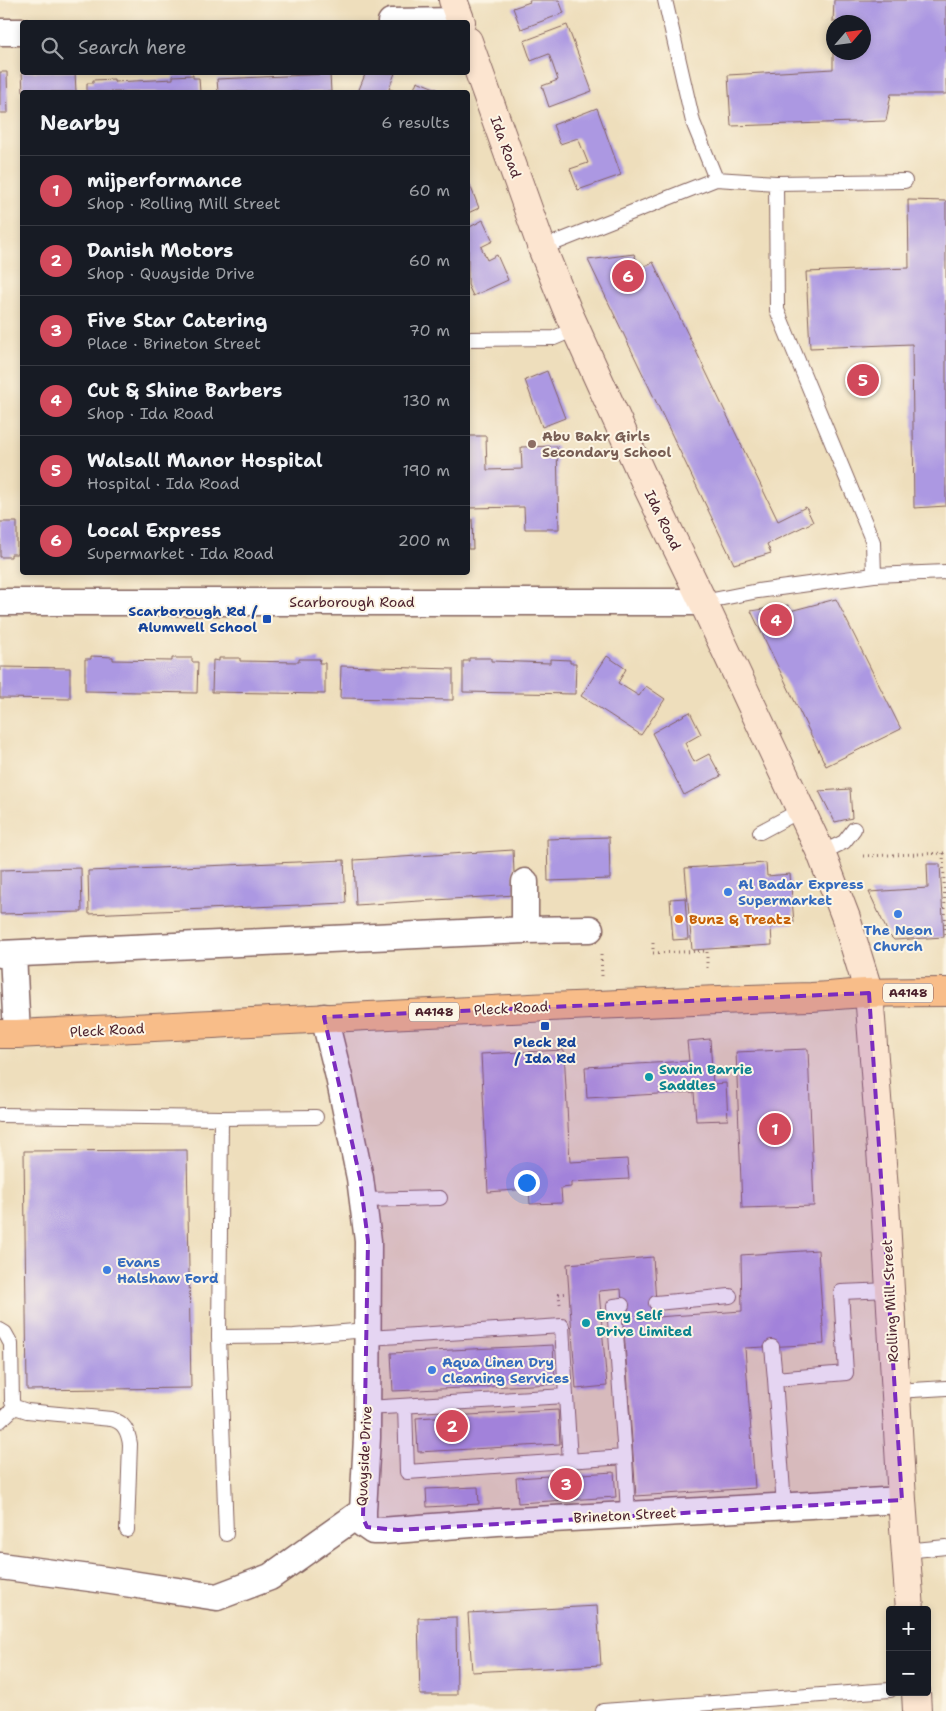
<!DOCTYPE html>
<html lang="en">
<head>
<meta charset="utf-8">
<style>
	:root { --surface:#171b24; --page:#242831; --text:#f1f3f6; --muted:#9ea1a6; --line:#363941; --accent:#d1495b }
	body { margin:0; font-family:"Shantell Sans",sans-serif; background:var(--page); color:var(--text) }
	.controls { position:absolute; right:15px; bottom:15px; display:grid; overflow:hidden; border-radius:5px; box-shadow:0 2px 8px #0003 }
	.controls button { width:45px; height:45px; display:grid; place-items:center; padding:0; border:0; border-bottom:1px solid var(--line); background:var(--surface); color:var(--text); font:25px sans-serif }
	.compass { position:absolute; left:826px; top:15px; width:45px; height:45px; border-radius:50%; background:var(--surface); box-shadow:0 2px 8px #0003; rotate:62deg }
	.you { position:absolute; left:526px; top:1182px; width:18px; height:18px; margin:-12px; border:4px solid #fff; border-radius:50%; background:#1a73e8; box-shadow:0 0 0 8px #1a73e833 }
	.badge { display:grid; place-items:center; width:32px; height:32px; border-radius:50%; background:var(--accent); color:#fff; font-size:16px; font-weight:700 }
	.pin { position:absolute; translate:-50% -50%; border:2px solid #fff; box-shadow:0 1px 5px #0006 }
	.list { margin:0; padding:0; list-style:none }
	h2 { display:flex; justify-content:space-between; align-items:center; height:65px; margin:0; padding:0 20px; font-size:21px }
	h2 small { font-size:16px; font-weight:400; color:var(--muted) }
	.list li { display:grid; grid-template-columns:32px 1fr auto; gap:15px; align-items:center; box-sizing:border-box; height:70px; padding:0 20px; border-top:1px solid var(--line) }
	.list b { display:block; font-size:19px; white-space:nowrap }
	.list p { margin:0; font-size:16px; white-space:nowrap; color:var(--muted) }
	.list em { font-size:16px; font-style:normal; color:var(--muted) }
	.icon { flex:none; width:28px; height:28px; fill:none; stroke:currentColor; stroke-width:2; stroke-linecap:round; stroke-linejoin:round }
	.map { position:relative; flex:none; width:946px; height:1711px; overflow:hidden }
	.search { position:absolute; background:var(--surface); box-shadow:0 2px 8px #0003; left:20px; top:20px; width:450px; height:55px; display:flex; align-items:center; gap:12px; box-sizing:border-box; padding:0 18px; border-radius:5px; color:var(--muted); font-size:19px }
	.panel { position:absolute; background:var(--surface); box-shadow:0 2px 8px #0003; left:20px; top:90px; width:450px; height:485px; border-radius:5px }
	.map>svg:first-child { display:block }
</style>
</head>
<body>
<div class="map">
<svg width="946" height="1711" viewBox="0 0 946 1711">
	<rect width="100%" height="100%" fill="#fcf5e5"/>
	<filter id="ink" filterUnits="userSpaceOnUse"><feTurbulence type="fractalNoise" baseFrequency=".02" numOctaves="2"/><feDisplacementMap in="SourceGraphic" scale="10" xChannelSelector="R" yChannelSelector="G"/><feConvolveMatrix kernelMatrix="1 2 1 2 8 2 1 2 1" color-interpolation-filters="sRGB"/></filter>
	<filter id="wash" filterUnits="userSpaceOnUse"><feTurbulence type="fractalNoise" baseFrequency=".0096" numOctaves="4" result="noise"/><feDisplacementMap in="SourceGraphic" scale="20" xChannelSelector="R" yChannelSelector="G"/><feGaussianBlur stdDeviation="1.12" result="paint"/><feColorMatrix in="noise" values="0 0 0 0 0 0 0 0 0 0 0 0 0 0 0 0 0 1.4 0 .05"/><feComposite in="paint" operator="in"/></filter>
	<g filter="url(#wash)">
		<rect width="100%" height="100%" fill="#eedebc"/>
		<g id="blocks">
			<path fill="#ac98e2" d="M529 0H559L564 13 521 29 513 8 530 2Z
				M834 0H946V94H891L886 121 731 126 728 75 833 69V52H864V22H833Z
				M567 25 592 91 549 107 542 86 558 80 549 54 531 61 524 41Z
				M0 72H7L8 113H0Z
				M22 72H75L76 92H23Z
				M366 72 395 73 389 89 399 92H358Z
				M330 74 331 92H218L217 79Z
				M193 75V78H199L200 92H87V83H93V80L114 79V82L173 79V76Z
				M417 81 437 89 436 92H413Z
				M597 108 621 175 578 190 570 169 588 163 578 138 560 144 553 125Z
				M468 180 479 208 468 213Z
				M908 200 946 201V506L914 508 912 344 810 348 806 272 909 268Z
				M483 220 493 241 481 247 487 260 497 255 508 280 473 296 468 285V228Z
				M634 254 640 268 653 262 778 521 806 507 813 522 767 544 771 553 734 564 588 260Z
				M547 371 565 418 542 427 525 380Z
				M468 436H486L487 470 522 469 521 447 557 446 559 529H525L524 507 468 508Z
				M468 519H472L473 549H468Z
				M0 522H17V554H11V557H0Z
				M836 599 901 729 826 766 751 611 788 605 790 611Z
				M91 656 113 657V660L172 661V658H192V662H198L197 693 85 691V659H91Z
				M607 656 626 669 618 683 639 696 646 686 665 699 641 735 581 696Z
				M219 658H240V661L299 662V659H320L319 663H325V694L212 692 213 660 219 661Z
				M469 658H491V661L550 663V659L570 660V663H576L575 694 463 692V661H469Z
				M341 666 453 669V700L340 698Z
				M0 667 70 668V699L0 698Z
				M690 712 701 734 685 743 694 762 709 754 721 776 684 795 652 733Z
				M850 789 852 818 835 822 819 791Z
				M609 837 610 879 548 881 547 839Z
				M513 850 515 895 356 905 354 860Z
				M344 860 346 903 89 914 88 871Z
				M766 863 767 876 790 874 794 923 771 926 772 945 692 950 685 868Z
				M927 864H940L944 937 894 940 889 935 869 892 928 888Z
				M81 868 82 912 0 914V870Z
				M685 898 688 939 673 940 670 899Z
				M710 1039 713 1084 726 1083 728 1120 696 1121 694 1092 587 1098 585 1067 689 1061 687 1041Z
				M808 1049 814 1206 742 1208 736 1052Z
				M564 1050 570 1162 627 1159 629 1179 571 1182V1187L561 1188 562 1203 530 1204 529 1189 488 1192 481 1054Z
				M187 1150 191 1388 27 1390 24 1151Z
				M818 1250 824 1344 745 1348 755 1488 636 1496 621 1289 599 1291 607 1386 576 1389 567 1264 653 1257 657 1317 742 1311 741 1255Z
				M553 1345 555 1384 393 1391 391 1353Z
				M558 1410 560 1444 418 1452 416 1418Z
				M614 1472 616 1497 518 1503 516 1478Z
				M478 1487 479 1504 427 1507 426 1489Z
				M597 1606 601 1665 472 1672 468 1613Z
				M456 1617 457 1695H420L418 1618Z"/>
		</g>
	</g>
	<g filter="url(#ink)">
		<use href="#blocks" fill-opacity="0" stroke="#83625e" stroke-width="1"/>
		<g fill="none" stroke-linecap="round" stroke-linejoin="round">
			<defs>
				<path id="lane" d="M665 0 693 122 716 179
					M776 183 777 310 873 542 874 575
					M542 248 716 179 776 183 905 181
					M468 339 554 338 575 329
					M703 602 758 591 874 575 946 572
					M760 832 801 810
					M821 853 844 842 854 829
					M0 1115 221 1118
					M364 1200 440 1198
					M656 1303 730 1296
					M622 1305 614 1306 625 1457
					M0 1330 5 1333 11 1344 12 1402 15 1407 27 1411 111 1419C124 1422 128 1431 130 1444L127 1530
					M219 1337 294 1336 367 1330
					M772 1347 775 1379
					M896 1391 946 1388
					M566 1396 570 1461
					M405 1406 407 1472 625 1457 628 1515
					M367 1408 566 1396 562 1326 368 1338
					M0 1421 15 1407
					M784 1506 775 1379 846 1373 841 1292 890 1290
					M226 1534 219 1337 221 1118 316 1117
					M905 1551 946 1547
					M603 1711 890 1690"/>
				<path id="street" d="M391 22 460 21
					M0 32H22
					M0 602H703
					M525 930V882
					M0 954 525 930 590 929
					M13 954 17 1034
					M363 1511V1524L373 1531H381L497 1522 902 1500
					M0 1566 105 1580 217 1597 270 1577 363 1511 367 1438 368 1241 360 1178 339 1077 324 1017"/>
				<path id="secondary" d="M453 0 461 22
					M468 41 542 248 568 312 646 484 703 602 821 853 846 918 869 993 885 1203 902 1500 910 1610
					M916 1692 917 1711"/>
				<path id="highway" d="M0 1034H17C281 1021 546 1005 811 997 829 996 848 994 867 993 893 992 920 992 946 992"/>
			</defs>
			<use href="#lane" stroke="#83625e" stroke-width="16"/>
			<use href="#street" stroke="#83625e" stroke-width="29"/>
			<use href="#secondary" stroke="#83625e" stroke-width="30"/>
			<use href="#highway" stroke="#83625e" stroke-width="30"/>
			<path stroke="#83625e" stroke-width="3" stroke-dasharray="1 4" stroke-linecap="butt" d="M943 853 946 934
				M863 856 946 853
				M653 943V953L707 951V971
				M601 955 602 976
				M560 1304 559 1294 569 1293"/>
			<use href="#lane" stroke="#fff" stroke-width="14"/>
			<use href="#street" stroke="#fff" stroke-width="26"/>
			<use href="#secondary" stroke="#fce5d0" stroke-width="28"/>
			<use href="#highway" stroke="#f8bd89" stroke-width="28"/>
		</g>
	</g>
	<path fill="#7b2cbf" fill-opacity="0.2" stroke="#7b2cbf" stroke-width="4" stroke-dasharray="10 6" stroke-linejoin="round" d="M869 993 902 1500 398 1530 367 1527 363 1518 368 1241 360 1178 324 1017Z"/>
	<circle fill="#8d6e63" stroke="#fcf5e5" stroke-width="2" cx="532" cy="444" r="5"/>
	<g fill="#1a4fb4" stroke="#fcf5e5" stroke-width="2">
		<rect x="262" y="614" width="10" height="10" rx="2.5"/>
		<rect x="540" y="1021" width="10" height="10" rx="2.5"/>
	</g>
	<g fill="#3f7fe0" stroke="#fcf5e5" stroke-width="2">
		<circle cx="728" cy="892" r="5"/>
		<circle cx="898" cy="914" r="5"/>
		<circle cx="107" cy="1270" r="5"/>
		<circle cx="432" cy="1370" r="5"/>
	</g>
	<circle fill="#e8710a" stroke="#fcf5e5" stroke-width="2" cx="679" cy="919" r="5"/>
	<g fill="#0f9aa8" stroke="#fcf5e5" stroke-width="2">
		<circle cx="649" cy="1077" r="5"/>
		<circle cx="586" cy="1323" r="5"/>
	</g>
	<g text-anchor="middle" stroke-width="4" stroke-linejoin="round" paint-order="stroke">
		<g fill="#fcf5e5" stroke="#7f5f63" stroke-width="1">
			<rect x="883" y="983.5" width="50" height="19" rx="4"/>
			<rect x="409" y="1002.5" width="50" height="19" rx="4"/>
		</g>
		<g font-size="12" font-weight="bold" fill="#4a1f2b">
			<text x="908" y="997">A4148</text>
			<text x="434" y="1016">A4148</text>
		</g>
		<g font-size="14" fill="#4a1f2b" stroke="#fcf5e5">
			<text transform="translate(506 147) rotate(70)" y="5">Ida Road</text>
			<text transform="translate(663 520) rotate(64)" y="5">Ida Road</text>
			<text x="352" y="607">Scarborough Road</text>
			<text transform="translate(511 1008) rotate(-3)" y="5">Pleck Road</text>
			<text transform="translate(107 1030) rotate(-3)" y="5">Pleck Road</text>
			<text transform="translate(890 1301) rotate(-93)" y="5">Rolling Mill Street</text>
			<text transform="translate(364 1456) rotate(-87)" y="5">Quayside Drive</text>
			<text transform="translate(625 1515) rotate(-3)" y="5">Brineton Street</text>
		</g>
		<g font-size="14" font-weight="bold" fill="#785e54" stroke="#fcf5e5" text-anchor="start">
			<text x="542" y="441">Abu Bakr Girls<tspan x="542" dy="16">Secondary School</tspan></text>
		</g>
		<g font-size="14" font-weight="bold" fill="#164399" stroke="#fcf5e5" text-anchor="end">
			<text x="257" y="616">Scarborough Rd /<tspan x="257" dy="16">Alumwell School</tspan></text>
			<text x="545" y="1047" text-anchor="middle">Pleck Rd<tspan x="545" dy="16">/ Ida Rd</tspan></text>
		</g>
		<g font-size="14" font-weight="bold" fill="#366cbe" stroke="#fcf5e5" text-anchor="start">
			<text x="738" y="889">Al Badar Express<tspan x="738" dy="16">Supermarket</tspan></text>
			<text x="898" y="935" text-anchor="middle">The Neon<tspan x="898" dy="16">Church</tspan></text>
			<text x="117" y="1267">Evans<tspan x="117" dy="16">Halshaw Ford</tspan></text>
			<text x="442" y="1367">Aqua Linen Dry<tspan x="442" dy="16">Cleaning Services</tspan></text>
		</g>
		<g font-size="14" font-weight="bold" fill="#c56008" stroke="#fcf5e5" text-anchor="start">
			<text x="689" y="924">Bunz &amp; Treatz</text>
		</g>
		<g font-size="14" font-weight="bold" fill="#0d838f" stroke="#fcf5e5" text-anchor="start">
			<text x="659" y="1074">Swain Barrie<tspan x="659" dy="16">Saddles</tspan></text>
			<text x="596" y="1320">Envy Self<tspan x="596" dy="16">Drive Limited</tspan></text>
		</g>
	</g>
</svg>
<div class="controls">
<button>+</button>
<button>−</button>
</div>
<svg class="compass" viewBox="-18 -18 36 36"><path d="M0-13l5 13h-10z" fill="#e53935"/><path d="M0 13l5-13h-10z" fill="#9ea1a6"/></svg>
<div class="you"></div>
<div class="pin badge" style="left:775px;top:1129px">1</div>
<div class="pin badge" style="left:452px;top:1426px">2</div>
<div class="pin badge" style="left:566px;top:1484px">3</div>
<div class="pin badge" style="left:776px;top:620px">4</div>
<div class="pin badge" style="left:863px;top:380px">5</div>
<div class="pin badge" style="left:628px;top:276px">6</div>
<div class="search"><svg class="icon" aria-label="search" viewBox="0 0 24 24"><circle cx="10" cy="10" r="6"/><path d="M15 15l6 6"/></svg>Search here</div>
<section class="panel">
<h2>Nearby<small>6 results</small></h2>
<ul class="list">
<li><span class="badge">1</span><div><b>mijperformance</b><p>Shop · Rolling Mill Street</p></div><em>60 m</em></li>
<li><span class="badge">2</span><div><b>Danish Motors</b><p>Shop · Quayside Drive</p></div><em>60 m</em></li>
<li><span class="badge">3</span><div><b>Five Star Catering</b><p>Place · Brineton Street</p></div><em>70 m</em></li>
<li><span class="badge">4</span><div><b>Cut &amp; Shine Barbers</b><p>Shop · Ida Road</p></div><em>130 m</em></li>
<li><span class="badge">5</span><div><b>Walsall Manor Hospital</b><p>Hospital · Ida Road</p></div><em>190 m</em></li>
<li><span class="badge">6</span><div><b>Local Express</b><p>Supermarket · Ida Road</p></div><em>200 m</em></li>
</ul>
</section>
</div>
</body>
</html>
